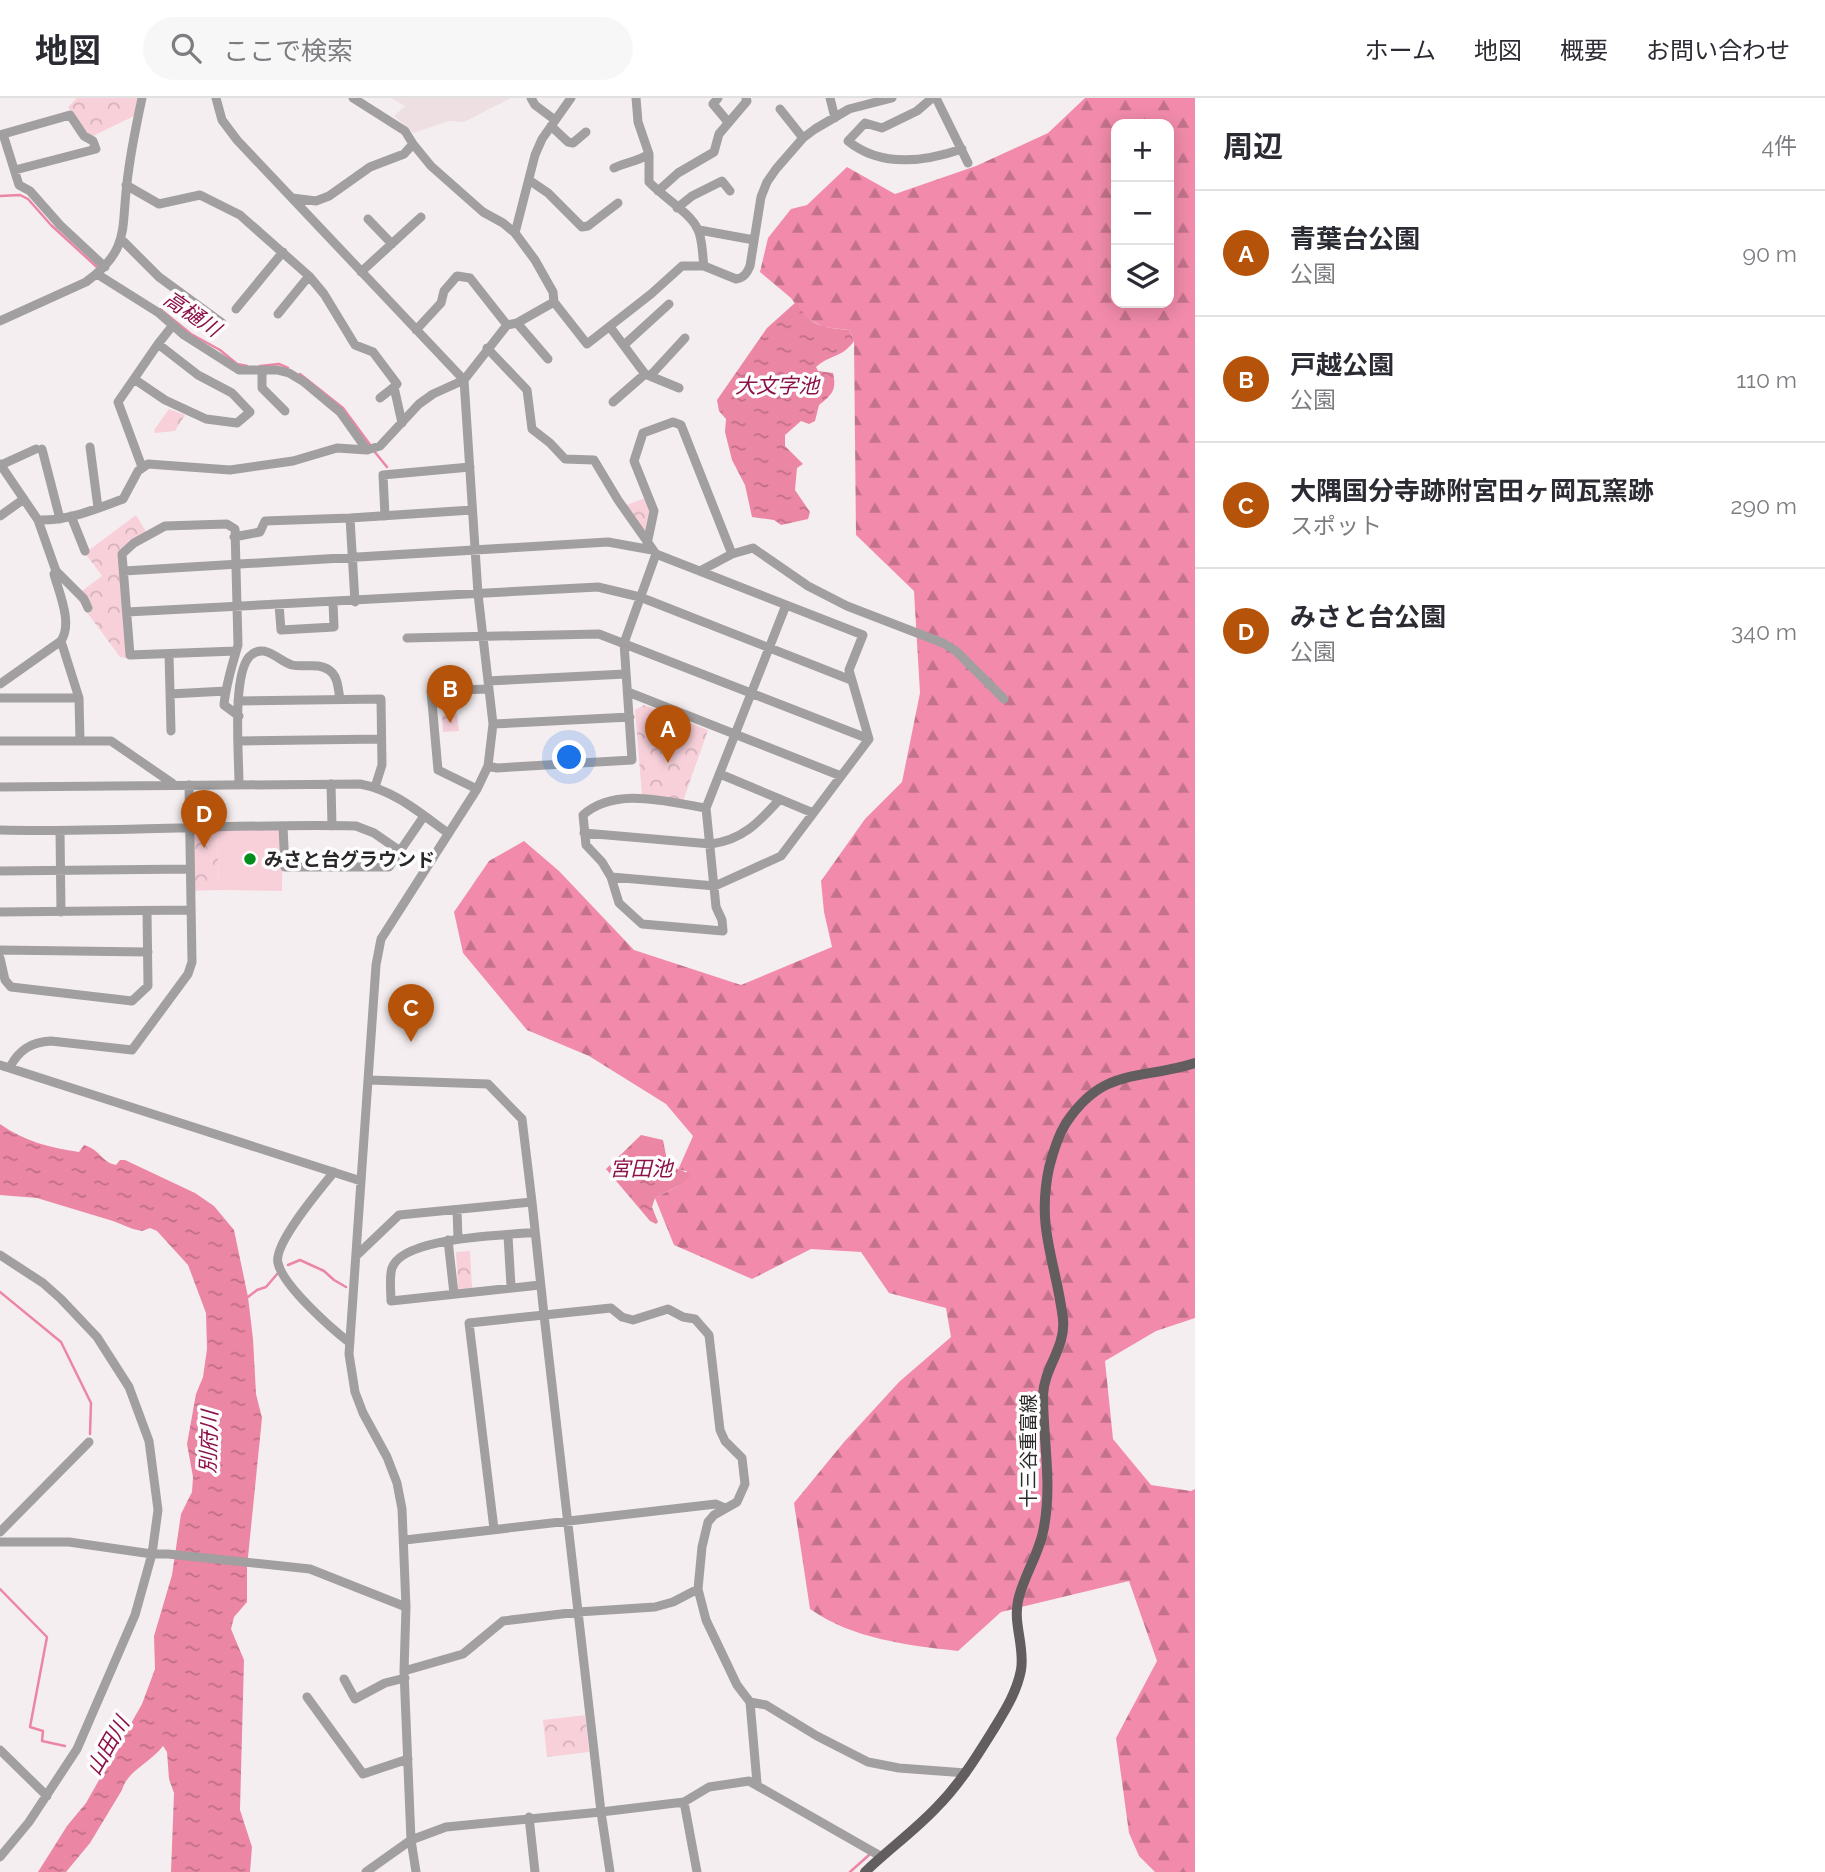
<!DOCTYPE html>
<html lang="ja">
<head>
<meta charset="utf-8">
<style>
	:root { --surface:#fff; --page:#f7f7f7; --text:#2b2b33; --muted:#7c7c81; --line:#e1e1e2; --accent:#b45309 }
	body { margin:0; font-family:Raleway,"Noto Sans JP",sans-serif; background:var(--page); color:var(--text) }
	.controls { position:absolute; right:21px; top:21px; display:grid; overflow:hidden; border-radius:14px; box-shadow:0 4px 18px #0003 }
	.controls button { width:63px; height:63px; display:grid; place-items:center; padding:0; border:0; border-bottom:2px solid var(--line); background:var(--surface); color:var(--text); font:35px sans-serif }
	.you { position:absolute; left:570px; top:660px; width:24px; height:24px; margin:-18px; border:5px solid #fff; border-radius:50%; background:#1a73e8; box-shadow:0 0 0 10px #1a73e833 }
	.badge { display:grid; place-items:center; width:46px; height:46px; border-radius:50%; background:var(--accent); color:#fff; font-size:23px; font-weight:700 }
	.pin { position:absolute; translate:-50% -58px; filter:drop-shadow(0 2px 4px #0008) }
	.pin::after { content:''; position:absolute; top:37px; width:24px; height:21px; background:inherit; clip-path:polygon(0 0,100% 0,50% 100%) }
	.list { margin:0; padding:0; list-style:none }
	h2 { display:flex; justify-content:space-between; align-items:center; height:91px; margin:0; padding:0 28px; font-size:30px }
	h2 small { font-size:23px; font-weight:400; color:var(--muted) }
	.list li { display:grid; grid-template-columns:46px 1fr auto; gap:21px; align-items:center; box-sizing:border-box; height:126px; padding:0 28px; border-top:2px solid var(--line) }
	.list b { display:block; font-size:26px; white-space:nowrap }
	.list p { margin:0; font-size:23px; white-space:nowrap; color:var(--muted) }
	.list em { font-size:23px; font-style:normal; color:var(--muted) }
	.icon { flex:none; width:38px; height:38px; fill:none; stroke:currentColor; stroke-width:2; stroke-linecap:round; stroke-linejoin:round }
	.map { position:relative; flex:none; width:1195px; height:1774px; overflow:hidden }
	header { display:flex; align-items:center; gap:42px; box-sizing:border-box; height:98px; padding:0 35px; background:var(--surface); border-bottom:2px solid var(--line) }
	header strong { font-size:33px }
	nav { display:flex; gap:38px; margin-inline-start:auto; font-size:24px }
	.search { width:490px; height:63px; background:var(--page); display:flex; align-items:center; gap:18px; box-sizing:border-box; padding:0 24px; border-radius:38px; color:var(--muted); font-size:26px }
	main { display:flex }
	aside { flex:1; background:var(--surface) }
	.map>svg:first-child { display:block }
</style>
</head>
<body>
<header>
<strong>地図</strong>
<div class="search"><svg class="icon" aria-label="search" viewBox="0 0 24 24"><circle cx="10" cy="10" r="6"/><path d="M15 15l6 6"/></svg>ここで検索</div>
<nav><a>ホーム</a><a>地図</a><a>概要</a><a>お問い合わせ</a></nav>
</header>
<main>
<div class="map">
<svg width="1195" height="1774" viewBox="0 0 1195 1774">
	<defs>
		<pattern id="forest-firs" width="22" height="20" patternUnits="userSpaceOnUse" patternTransform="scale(1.75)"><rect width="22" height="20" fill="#f28bab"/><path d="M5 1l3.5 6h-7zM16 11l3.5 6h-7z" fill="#c4728b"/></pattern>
		<pattern id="park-crowns" width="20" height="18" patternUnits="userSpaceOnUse" patternTransform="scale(1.75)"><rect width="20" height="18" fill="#f7d0da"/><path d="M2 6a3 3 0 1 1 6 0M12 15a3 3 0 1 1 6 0" fill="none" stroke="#d4b3bb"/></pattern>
		<pattern id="water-ripples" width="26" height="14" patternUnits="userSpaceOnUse" patternTransform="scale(1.75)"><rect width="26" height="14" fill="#ec86a5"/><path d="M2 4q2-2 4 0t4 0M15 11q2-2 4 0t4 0" fill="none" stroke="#bf6e86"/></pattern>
	</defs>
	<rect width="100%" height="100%" fill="#f5eef0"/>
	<path fill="#eedfe2" d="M391 0H511L464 24 449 23 414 35 394 18 405 8Z"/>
	<path fill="url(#forest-firs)" fill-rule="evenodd" d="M1085 0H1195V1220L1156 1233 1105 1263 1113 1341 1151 1387 1191 1393 1195 1391V1774H1155L1139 1758 1129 1735 1116 1640 1157 1563 1129 1483 1001 1514 958 1553C906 1547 853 1541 810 1511L794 1405 844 1344 899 1284 951 1239 946 1210 889 1195 861 1154 811 1151 752 1181 674 1147 655 1100 678 1088 687 1073 678 1072 693 1038 666 1006 589 958 527 932 463 855 454 814 489 763 524 743 559 773 634 852 741 887 832 849 824 814 821 783 865 721 902 684 920 595 914 493 856 437 854 243 849 232 823 229 805 219 791 200 760 174 768 140 791 111 807 107 847 69 895 96 976 68 1048 35ZM1116 26H1169V205H1116Z"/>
	<path fill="url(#park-crowns)" d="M77 0H139L136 17 91 39 68 9Z
		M169 311 185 317 175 333 155 335 154 332Z
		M645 400 650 413 645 434 624 408Z
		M136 417 148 437 122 456 126 560 120 559 75 498 102 478 85 455Z
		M644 607 708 632 683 703 642 698 635 612Z
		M457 616 459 633 443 634 442 617Z
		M190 729H217L219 792 190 793Z
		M470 1153 472 1190 458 1191 456 1154Z
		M585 1617 589 1654 547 1659 543 1622Z"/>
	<path fill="#f7d0da" d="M217 729H283L282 793 219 792Z"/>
	<path fill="url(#water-ripples)" d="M796 204C811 229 821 229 849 232L854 243C842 260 831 256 816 269L818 273 833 275C837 292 832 297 819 307L815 323 809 326 801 323 785 337V348L803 366 797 370 795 392 810 414 808 421 781 427 774 422 752 419 745 387 732 362 725 334 726 321 719 313 717 302 767 230Z
		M0 1026C24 1043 50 1050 79 1054L84 1047C101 1052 101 1064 116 1067L120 1062H125L195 1095 214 1108 234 1132 248 1199 253 1241 256 1296 262 1320 247 1469V1504L234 1519 231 1531 244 1562 240 1712 252 1749 250 1774H171L174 1695 169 1681 167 1654 163 1648C150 1665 127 1673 122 1692L90 1745 66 1774H38L67 1728 86 1705 142 1606 155 1571 154 1538 172 1477 181 1416 192 1394 193 1379 187 1346 196 1296 203 1279 207 1251 206 1215 188 1167 157 1133 150 1130 142 1133 133 1131 113 1123 37 1100 0 1097Z
		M641 1037 663 1042 668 1067 690 1076V1079L678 1088 655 1100 652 1109 658 1124 656 1126 650 1123 606 1071Z"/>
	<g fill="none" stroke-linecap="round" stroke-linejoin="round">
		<path stroke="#ec86a5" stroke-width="2.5" d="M0 98 20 97 28 101 51 127 99 171
			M160 211 191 236 220 252 237 266 247 268
			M260 268 279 266 288 270
			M300 276 343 310 371 348
			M374 353 387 369
			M288 1167 300 1162 324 1173 334 1182 346 1189
			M0 1194 61 1244 91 1305 90 1336
			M248 1199 257 1192 266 1189 278 1175
			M0 1491 47 1539 30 1629 43 1633 42 1643 65 1648
			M850 1774 869 1757"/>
		<path stroke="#a29fa0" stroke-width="9" d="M216 0 222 22 237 42 464 282 478 496 493 626 488 668 477 691 381 841 376 867 349 1256 355 1294 363 1315 387 1359 397 1385 402 1411 406 1509 404 1573 411 1742 416 1774
			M353 0 405 33 413 46 431 68 483 114 503 125 515 135
			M531 0 535 7 555 22
			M571 0 542 41 535 57 515 135 535 162 553 194 554 204 587 246 651 196 682 168H704L736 181C744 180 747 175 750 168L761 99 767 84 776 71 803 40 815 31 849 11 892 0
			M636 0 638 24 649 56V84C662 98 690 115 697 130 703 140 702 156 704 168
			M718 0 713 6 728 24
			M830 0 835 20
			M932 0 917 13 882 30 865 25 848 43C881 70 924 64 962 51
			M936 0 968 65
			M780 11 803 40
			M551 28 568 44 573 45 586 34
			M3 36 19 87 30 93 60 127 105 169
			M0 37 70 17 84 38 93 43 96 51 15 72
			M614 70C626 64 637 64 649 56
			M529 82 548 95 582 129 588 128 618 105
			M126 87 159 106 200 97 240 117 309 178 324 196 355 247 373 254 397 286 394 289 402 325
			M658 93 678 75 714 54 719 36 747 3 746 0
			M292 100 316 103 329 98 370 69 404 56 413 46
			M677 110 692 98 722 83 730 93
			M368 121 392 146
			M699 132 754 142
			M122 142 159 179 222 225
			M361 174 421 119
			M97 176 159 215 184 237 239 272H277L289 275 304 284 340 314 367 352
			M236 211 283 154
			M278 216 309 178
			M0 223 86 184C130 152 121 132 127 85 130 56 136 28 142 0
			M517 225 548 261
			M610 229 645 276 679 290
			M416 232 441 205 444 193 457 178 470 180 507 227
			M158 246 173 227
			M624 247 669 206
			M487 250 527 292 532 331 550 345 565 361 594 362 618 402 656 456 863 537 849 572 869 641 781 758 715 788 611 779
			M262 273V290L285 313
			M650 278 685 240
			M134 281 165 302 206 321 237 325 250 314 232 295 198 277 158 246 118 304 142 369
			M380 300 394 289
			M613 304 645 276
			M90 349 98 410
			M42 351 60 421
			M0 366 38 422C67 423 97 411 123 401L138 373 148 366 230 372 293 363 337 350 367 352 380 348 419 306 433 296 464 282 507 227 517 225 554 204
			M1 367 36 351
			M0 418 24 401
			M71 418 85 453
			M385 418 383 377 470 369
			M350 420 355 504
			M38 422 56 473 54 476C59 495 73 525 61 543
			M234 439 260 434 265 423 350 420 472 412
			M647 446 654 413 634 363 643 335 673 324 681 327 732 456 700 473
			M732 456 753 450 808 488 847 508 943 545 956 553 1004 601
			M56 473 84 501 88 510
			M124 473 608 444 652 452
			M279 506 281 532 334 529 333 504
			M127 514 598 489 640 499 851 582
			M407 540 599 536 869 641
			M236 553 130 557 122 456 134 445 165 428 227 426 235 431 238 547C232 568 226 585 224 607L239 618
			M169 556 171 633
			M488 583 625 576
			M0 586 61 543 79 600 80 643
			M628 594 841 678
			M170 596 226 593
			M0 600H79
			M238 603 381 601 382 667 375 689
			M493 626 630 619
			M0 643H111L172 685
			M239 643 381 641
			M488 668 497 670 632 662 624 545 656 456
			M720 676 813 715
			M239 686C239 658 232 579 249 559 264 543 278 563 292 567 304 570 318 564 329 572 338 578 338 590 340 601
			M331 686 332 728
			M0 689 360 686C394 692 420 715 448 735
			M477 691 438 672 431 593 488 591
			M706 710C668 704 615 688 583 717L586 747 602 764 611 779 619 805 642 826 723 833 722 822 716 809 706 710 786 507
			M283 729 285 769H389L424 718
			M0 732C118 735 237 725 356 728L374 735 400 753
			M60 733 61 814
			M584 735 711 746C743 742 759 724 780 701
			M0 773 190 771
			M0 814 190 812
			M0 852 148 854
			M0 860 5 882 11 889 132 903 148 888 147 813
			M0 967 361 1083
			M10 969C19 952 31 944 51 943L132 952 188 876 192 864 189 687
			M369 982 488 986 522 1021 532 1104
			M334 1074C321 1090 273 1146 278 1165 283 1188 332 1231 350 1245
			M457 1112 458 1141
			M535 1134C505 1138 403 1138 392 1170 389 1179 391 1193 391 1203L540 1187
			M508 1138 511 1188
			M448 1142 454 1196
			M0 1157 43 1185 61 1201 97 1239 129 1289 149 1343 158 1412 152 1456 135 1517 77 1651 29 1724 0 1759
			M356 1158 399 1117 532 1104 544 1217 611 1210 622 1219 633 1222 668 1211 683 1219 695 1221 709 1237 720 1332 725 1343 742 1360 745 1386 737 1404 714 1417 708 1424 702 1449 698 1491 706 1522 737 1587 750 1604 757 1685
			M0 1434 89 1344
			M405 1442 716 1406 725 1410
			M0 1444H69L152 1456H168L310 1471 406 1509
			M404 1573 463 1556 503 1523 578 1514 655 1509 673 1504 698 1491
			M344 1581 355 1601 385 1585 405 1580
			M307 1599 363 1676 408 1661
			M750 1604 766 1607 817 1638 868 1664 899 1670 966 1675
			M0 1652 47 1698
			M684 1704 697 1774
			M529 1719 535 1774
			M366 1774 411 1742 446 1729 601 1714 544 1217 469 1225 494 1431
			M610 1774 601 1714 684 1704 709 1689 749 1683 882 1759"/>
		<path stroke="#625d5e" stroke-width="10" d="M865 1774C888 1752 914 1733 936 1710 960 1686 977 1658 995 1629 1006 1611 1017 1593 1021 1572 1025 1549 1013 1526 1018 1503 1023 1479 1038 1458 1043 1434 1053 1388 1043 1343 1043 1297 1044 1270 1066 1249 1063 1221 1056 1163 1036 1131 1049 1070 1053 1054 1058 1038 1066 1025 1104 968 1139 983 1195 965"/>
	</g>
	<circle fill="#028d1d" stroke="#fefdfd" stroke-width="2.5" cx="250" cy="761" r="7"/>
	<g text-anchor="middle" stroke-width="7" stroke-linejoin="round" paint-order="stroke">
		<g font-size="19" font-weight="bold" fill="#2a2728" stroke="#fefdfd" text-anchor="start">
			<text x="264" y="768">みさと台グラウンド</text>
		</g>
		<g font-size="19" fill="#2a2728" stroke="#fefdfd">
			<text transform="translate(1028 1353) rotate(-90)" y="7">十三谷重富線</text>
		</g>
		<g font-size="21" font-style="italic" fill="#8c1149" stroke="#fefdfd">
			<text transform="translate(192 216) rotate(34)" y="7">高樋川</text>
			<text x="777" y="295">大文字池</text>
			<text x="641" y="1078">宮田池</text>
			<text transform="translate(209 1344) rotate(-88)" y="7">別府川</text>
			<text transform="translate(108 1648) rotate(-60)" y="7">山田川</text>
		</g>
	</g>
</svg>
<div class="controls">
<button>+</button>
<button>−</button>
<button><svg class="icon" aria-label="layers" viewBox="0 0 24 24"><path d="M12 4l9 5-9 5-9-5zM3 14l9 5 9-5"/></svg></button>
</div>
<div class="you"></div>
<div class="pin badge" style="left:668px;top:665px">A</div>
<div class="pin badge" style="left:450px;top:625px">B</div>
<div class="pin badge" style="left:411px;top:944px">C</div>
<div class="pin badge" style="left:204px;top:750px">D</div>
</div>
<aside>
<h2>周辺<small>4件</small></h2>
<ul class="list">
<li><span class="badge">A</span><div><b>青葉台公園</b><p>公園</p></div><em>90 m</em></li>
<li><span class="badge">B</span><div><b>戸越公園</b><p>公園</p></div><em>110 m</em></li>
<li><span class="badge">C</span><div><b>大隅国分寺跡附宮田ヶ岡瓦窯跡</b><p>スポット</p></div><em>290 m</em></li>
<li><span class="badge">D</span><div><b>みさと台公園</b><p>公園</p></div><em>340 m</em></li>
</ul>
</aside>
</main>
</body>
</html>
